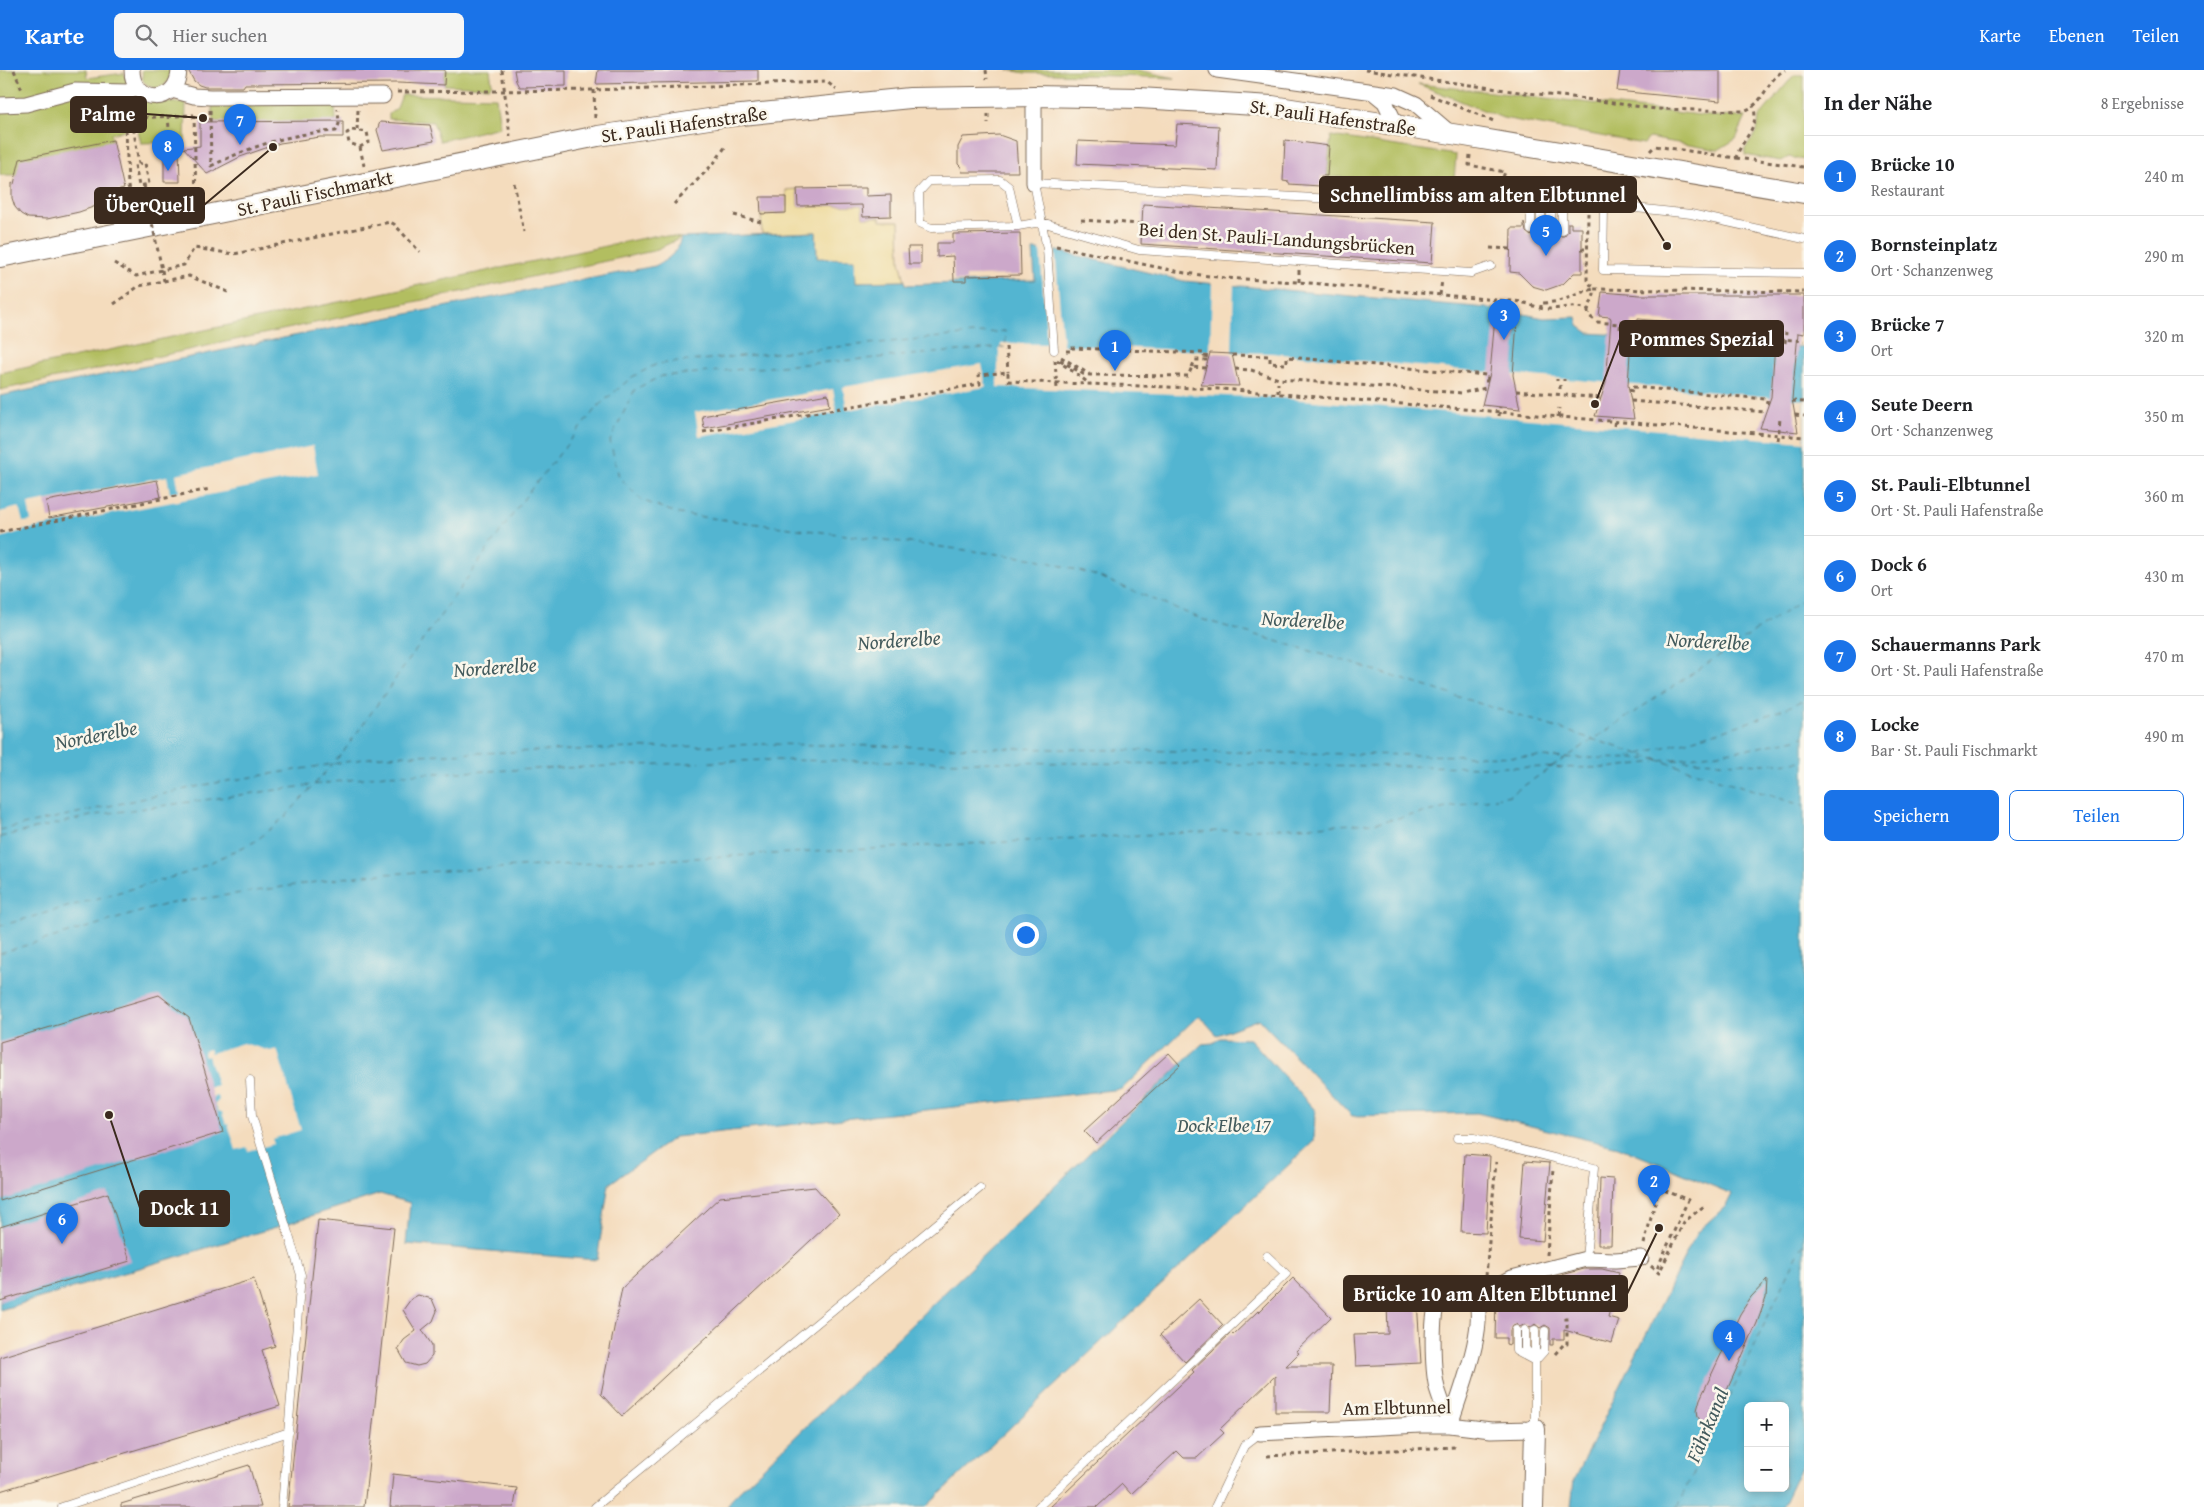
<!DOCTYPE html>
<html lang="de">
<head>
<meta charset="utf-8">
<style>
	:root { --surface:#fff; --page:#f6f6f6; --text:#202124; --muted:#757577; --line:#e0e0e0; --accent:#1a73e8 }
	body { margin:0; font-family:"Gentium Book Plus",serif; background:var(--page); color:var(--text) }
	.controls { position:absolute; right:15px; bottom:15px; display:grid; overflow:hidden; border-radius:8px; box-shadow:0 2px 8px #0003 }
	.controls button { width:45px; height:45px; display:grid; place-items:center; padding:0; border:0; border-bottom:1px solid var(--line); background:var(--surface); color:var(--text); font:25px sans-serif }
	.you { position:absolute; left:1025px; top:864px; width:18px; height:18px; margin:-12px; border:4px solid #fff; border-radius:50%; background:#1a73e8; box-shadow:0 0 0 8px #1a73e833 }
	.badge { display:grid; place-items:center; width:32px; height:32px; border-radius:50%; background:var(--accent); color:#fff; font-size:16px; font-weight:700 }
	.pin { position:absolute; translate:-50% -41px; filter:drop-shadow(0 1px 2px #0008) }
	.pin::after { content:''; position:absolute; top:26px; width:18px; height:15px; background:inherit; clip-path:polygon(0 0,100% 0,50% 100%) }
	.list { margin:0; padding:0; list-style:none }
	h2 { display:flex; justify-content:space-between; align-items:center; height:65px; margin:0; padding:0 20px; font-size:21px }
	h2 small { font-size:16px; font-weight:400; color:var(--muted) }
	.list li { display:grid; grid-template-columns:32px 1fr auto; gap:15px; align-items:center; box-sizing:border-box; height:80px; padding:0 20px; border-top:1px solid var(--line) }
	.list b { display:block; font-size:19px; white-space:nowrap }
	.list p { margin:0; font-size:16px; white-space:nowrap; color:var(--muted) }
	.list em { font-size:16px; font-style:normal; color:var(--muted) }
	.actions { display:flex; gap:10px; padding:15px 20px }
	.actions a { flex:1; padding:11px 0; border:1px solid var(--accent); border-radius:8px; text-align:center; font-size:18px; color:var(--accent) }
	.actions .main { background:var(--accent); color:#fff }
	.icon { flex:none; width:28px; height:28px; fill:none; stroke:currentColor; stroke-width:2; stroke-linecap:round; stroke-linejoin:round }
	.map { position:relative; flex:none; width:1804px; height:1437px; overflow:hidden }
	header { display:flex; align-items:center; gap:30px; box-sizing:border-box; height:70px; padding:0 25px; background:var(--accent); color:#fff }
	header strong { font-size:24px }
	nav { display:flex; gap:28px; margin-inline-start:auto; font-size:18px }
	.search { width:350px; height:45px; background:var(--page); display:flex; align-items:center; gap:12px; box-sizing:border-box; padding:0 18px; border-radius:8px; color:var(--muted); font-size:19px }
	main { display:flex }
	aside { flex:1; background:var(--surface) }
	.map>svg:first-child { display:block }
</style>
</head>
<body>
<header>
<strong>Karte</strong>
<div class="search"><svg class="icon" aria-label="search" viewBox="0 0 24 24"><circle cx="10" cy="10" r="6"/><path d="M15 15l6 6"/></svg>Hier suchen</div>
<nav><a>Karte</a><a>Ebenen</a><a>Teilen</a></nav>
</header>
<main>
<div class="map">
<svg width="1804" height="1437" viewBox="0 0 1804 1437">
	<rect width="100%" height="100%" fill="#fbf7ec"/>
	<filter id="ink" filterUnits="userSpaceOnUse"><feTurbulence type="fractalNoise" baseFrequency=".02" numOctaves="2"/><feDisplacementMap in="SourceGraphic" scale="10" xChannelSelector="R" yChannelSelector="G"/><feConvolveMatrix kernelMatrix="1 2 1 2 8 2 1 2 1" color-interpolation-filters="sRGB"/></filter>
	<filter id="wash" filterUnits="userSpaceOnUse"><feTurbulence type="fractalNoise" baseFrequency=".0096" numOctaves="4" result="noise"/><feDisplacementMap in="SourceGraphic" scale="20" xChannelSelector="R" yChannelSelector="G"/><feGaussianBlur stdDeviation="1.12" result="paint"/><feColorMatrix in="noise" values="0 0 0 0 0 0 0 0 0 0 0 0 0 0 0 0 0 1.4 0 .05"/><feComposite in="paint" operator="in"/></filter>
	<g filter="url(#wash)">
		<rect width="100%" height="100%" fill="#f4dcbd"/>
		<path fill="#b2be60" stroke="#76743f" d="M0 0H86L87 8 124 3 131 18 153 32 186 33 185 72 141 73 137 56 111 64 122 118 17 105H0Z
			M142 0H170C172 17 154 24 143 11Z
			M445 0H490L492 14 489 17 444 15Z
			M1008 0H1137L1175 8 1025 3Z
			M1794 5H1804V90L1789 87 1781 91 1745 85V79L1757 62 1759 47Z
			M1418 14 1709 46 1746 47 1736 69 1718 80 1649 68 1644 74 1503 48Z
			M402 25 496 27 500 57 440 71 433 52 389 49V44L397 38Z
			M335 33 336 51H334L331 56 213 52 212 34Z
			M1331 66 1456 85 1454 110 1327 107Z
			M658 165 681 168 653 181 0 320V303Z"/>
		<path fill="#eeda9e" stroke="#94825e" d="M797 119 798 136 862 135 863 147H880V151H899L900 191 905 211 855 212 817 189 816 162 762 164 761 144 786 143V120Z"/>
		<path fill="#53b5d1" stroke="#477078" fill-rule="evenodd" d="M816 162 817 188 855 189 856 212 905 211 906 215 1035 210 1033 180 1058 181 1184 211 1498 239 1544 248 1577 247 1579 256 1589 263 1804 277V1391L1782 1437H1571L1574 1409 1697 1162 1726 1136 1732 1124 1618 1077 1477 1043 1352 1046 1259 949 1217 965 1199 945 1122 1019 675 1067 609 1114 597 1190 406 1174 410 1133 380 1124 286 1154 0 1240V326L283 268 655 196C669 189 677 183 681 168ZM1748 1336H1785V1418H1748Z
			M1220 968 1250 969 1315 1040 1314 1071 926 1437H727L733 1427 1202 974 1213 973Z"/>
		<path fill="#f4dcbd" d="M1040 179H1055L1063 275 1210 281 1212 212 1234 213 1232 282 1271 283 1804 330V372L1278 328 997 317 999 279 1002 273 1047 274Z
			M982 294 986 317 847 340 843 317Z
			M833 319 837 343 699 366 695 342Z
			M313 376 318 404 26 460 0 468V442L19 437 23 452 31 451 28 434 167 406 170 423 179 421 176 404Z
			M243 973 270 981 277 979 301 1060 272 1069 274 1074 248 1081 247 1077 236 1080 228 1054 226 1055 222 1042 218 1041 215 1034 219 1030 218 1026 212 1027 209 1018 217 1015 208 986 205 987 203 981 209 979 211 983Z"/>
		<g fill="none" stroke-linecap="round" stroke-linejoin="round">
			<path stroke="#435b5d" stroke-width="1" stroke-dasharray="6 5" stroke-linecap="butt" d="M1629 687C1687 670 1749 656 1804 630
				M1653 689H1664
				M1673 690 1764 694 1804 691
				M1660 691 1755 678 1804 667
				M0 760 209 714 382 686 765 674 1647 689
				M0 767 95 745 385 705 765 690 1607 698 1656 692
				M0 856 190 802 256 771 287 745 344 681 528 423 597 337 632 307 657 294 1005 261 1006 277 662 306 635 319 610 371 619 407 641 430 679 444 1037 489 1097 506 1204 550 1345 591 1804 736
				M0 883 167 834 364 805 1374 753 1510 725 1804 529
				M1677 1437 1804 1171"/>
		</g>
		<g id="blocks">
			<path fill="#cca8ca" d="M188 0H445L444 15 398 13 245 14 243 17H205L199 15 194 11Z
				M514 0H566V16L519 17 516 11Z
				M598 0H758V11L596 14Z
				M1620 0H1720V31L1617 21Z
				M343 51V67H320L280 73 240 87 207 104 184 78 200 76V52Z
				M380 52 430 55 434 71 383 80 377 60Z
				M1177 54 1219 56 1217 100 1077 94 1078 71 1175 75Z
				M999 65 1016 71 1018 102H962L961 97 958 94V77L963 67Z
				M113 70 124 119 112 122 113 130 79 142 47 149 28 148 21 144 15 137 12 128V113L14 114 20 89Z
				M1285 70 1329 76 1327 106H1321L1320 116 1289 114V112L1283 111Z
				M164 78H179L180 112H164Z
				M858 118H866V126L891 125V146L863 147 862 135 798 136 797 119Z
				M760 127H786V143L761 144Z
				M1143 134 1435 152 1432 193 1141 174Z
				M1524 152 1526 162 1531 166 1536 162 1541 166 1546 163 1551 167 1556 162 1560 166H1564L1568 161V153H1571V158H1582V203H1574L1563 214 1546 220 1532 216 1519 203 1510 202 1511 158H1524Z
				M1020 163 1021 205 966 206V211H954L953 186 937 187V173H953V164Z
				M908 177H921V194H909Z
				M1602 222 1640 225H1804V264L1798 263 1792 329 1798 362 1760 358 1771 327 1776 261 1638 249V251H1632L1628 315 1634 349 1595 346 1606 313 1611 249 1610 247 1599 246Z
				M1496 236 1518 238 1513 305 1520 339 1482 335 1490 303Z
				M1210 283 1232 284 1239 316 1201 315Z
				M828 324 830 336 704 358 702 346Z
				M157 410 161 427 49 448 46 431Z
				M159 925 189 948 223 1062 0 1131V972Z
				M1169 983 1180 995 1096 1073 1084 1061Z
				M1465 1084 1490 1086 1486 1163 1461 1162Z
				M1525 1091 1550 1093 1543 1171 1519 1169Z
				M1600 1108 1613 1109 1611 1175H1598Z
				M815 1117 839 1144 622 1346 601 1324 622 1218 720 1127Z
				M108 1123 130 1191 0 1231V1157Z
				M318 1150 394 1158 364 1437H288Z
				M1584 1199H1602L1619 1203 1608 1247 1619 1250 1612 1273 1564 1260V1269H1553V1275H1550V1258L1545 1255 1540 1258 1535 1254 1530 1258 1525 1254 1520 1257 1516 1254 1513 1255 1510 1260V1275L1506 1274V1268H1495L1496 1228 1504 1227 1509 1220 1515 1217 1535 1212 1563 1226 1562 1205Z
				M1293 1208 1331 1247 1296 1281 1299 1283 1286 1296H1332L1330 1342H1275V1306L1220 1359 1224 1363 1197 1388H1184L1177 1381 1131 1424 1122 1414 1097 1437H1050L1194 1302 1192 1300 1231 1263 1233 1265 1258 1241 1259 1242Z
				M254 1209 275 1276 262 1280 280 1336 0 1421V1287Z
				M1767 1210 1766 1228 1757 1253 1719 1338 1703 1354 1698 1347 1697 1340 1700 1329 1740 1244 1751 1227Z
				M418 1225 432 1229 437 1241 433 1251 422 1260 432 1275V1286L425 1294 417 1296 406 1293 398 1279 404 1270 416 1261 403 1240 411 1229Z
				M1199 1229 1223 1255 1185 1292 1160 1265Z
				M1417 1231 1421 1293 1356 1296 1354 1265 1388 1264 1387 1233Z
				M249 1395 261 1437H121V1434Z
				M393 1404 517 1418 514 1437H390Z"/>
		</g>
	</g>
	<g filter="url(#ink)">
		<use href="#blocks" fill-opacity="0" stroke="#7c6856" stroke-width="1"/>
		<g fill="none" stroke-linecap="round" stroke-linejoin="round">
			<defs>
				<path id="lane" d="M1531 129V160
					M1604 136 1603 200 1804 203
					M1018 156 1009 117 1000 110 929 111 919 122 920 153 931 158 1018 156 1041 152 1139 180 1471 203 1491 196
					M1541 160V129
					M1562 161V130L1691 144 1804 169
					M1054 280 1047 179 1034 113 1445 135 1492 134 1531 129H1551V161
					M250 1010 252 1046 301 1205 282 1437
					M1457 1068H1474L1594 1098 1586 1189
					M1516 1260V1281L1535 1291
					M1525 1260V1278L1532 1287
					M1535 1291 1544 1281 1545 1261
					M1535 1357V1260
					M62 1437 289 1362
					M595 1437 980 1118
					M1038 1437 1286 1204 1267 1186
					M1215 1437 1244 1376 1260 1363"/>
				<path id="street" d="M132 0C132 35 178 36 179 0
					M1217 0 1396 25 1416 34 1450 63
					M172 20 194 26 210 27 383 26
					M1374 23 1385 32 1396 55
					M1034 26V113
					M0 35 26 34 75 21 129 22 136 16
					M1459 1221 1473 1225C1491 1248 1458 1328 1450 1355 1446 1343 1441 1331 1437 1318 1433 1302 1430 1244 1439 1230 1444 1223 1450 1222 1459 1221Z
					M1475 1228 1512 1208 1586 1189 1615 1190 1641 1188
					M1260 1363 1421 1355H1450L1491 1360 1535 1359"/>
				<path id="secondary" d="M0 187 598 66 722 47 910 28 1034 26 1139 28 1272 36 1465 66 1804 123
					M1533 1437 1535 1359"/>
			</defs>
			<use href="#lane" stroke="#7c6856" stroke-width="9"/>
			<use href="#street" stroke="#7c6856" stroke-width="17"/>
			<use href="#secondary" stroke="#7c6856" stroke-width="22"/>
			<path stroke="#7c6856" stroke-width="3" stroke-dasharray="4 4" stroke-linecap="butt" d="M14 0 22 20
				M502 0 510 66
				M986 0 987 9
				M1365 0 1526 23 1571 27 1656 39 1743 41C1765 35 1765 10 1785 0
				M594 20 595 50
				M397 22 594 20 827 12 836 19
				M1430 25 1496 52
				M88 35 106 56 126 60 132 58 138 48 194 45
				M130 35 139 94 135 95 139 116 149 114 145 93 139 94
				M210 40 211 96C252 76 291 63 336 61L339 54 338 39
				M988 44V53
				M168 45 170 73
				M194 45 196 131
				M126 60 128 116 132 144
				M352 60 367 62 369 72 360 77 349 73 347 63Z
				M357 60 358 40
				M360 77 364 96
				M1650 81 1655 76 1736 88C1741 70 1761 57 1753 36
				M1470 85 1469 95 1505 102 1497 123
				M1736 88 1804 97
				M514 113 524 162
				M674 134 714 93 726 76
				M734 145 761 152
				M1081 150 1142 154
				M1056 176 1185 203 1224 208 1299 212 1508 231C1514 231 1519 231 1524 233 1531 234 1537 238 1544 239 1559 240 1573 233 1588 240L1594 225V219L1804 222
				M1490 178 1512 179
				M1581 179H1588
				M114 193 136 206 184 195 194 178 234 184 390 152 394 154 420 182
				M162 200 164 211
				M1299 212V200
				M1440 225 1442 210
				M114 234 139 216 189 206 228 222
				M1508 237V231
				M1541 239V233C1565 233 1574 223 1594 219L1587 210 1588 143
				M1588 240V245L1597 252 1804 271
				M1620 259 1621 250
				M1785 273 1786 262
				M1006 277 1008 302
				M1066 281H1072V278L1204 283V286L1209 287
				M1232 285 1270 286V293L1287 294V287L1486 305V308H1489
				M1061 287 1089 304
				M1055 290 1057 319
				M1057 290 1090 314
				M1060 290 1083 304 1090 305 1188 306 1192 297 1206 298
				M1192 297 1195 290H1208
				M1235 299 1251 300 1279 309 1462 323 1486 318
				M1485 311H1488
				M1557 311V309
				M1564 311V309
				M1560 319V314
				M1629 320 1633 321V317L1765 329V332L1769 333
				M1516 321 1601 328
				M1278 323V313
				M1631 331 1766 342
				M1792 331 1804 332
				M1795 345 1804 346
				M1499 346 1500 337
				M1558 347 1559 338
				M1614 356 1615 348
				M703 362 980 314 979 305 1008 302V311L1221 319 1804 367
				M1778 370 1780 348
				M0 462 210 419
				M1644 1174 1659 1118 1688 1130 1656 1201
				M1547 1185 1553 1099
				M1651 1196 1659 1203 1684 1152 1704 1136
				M1486 1206 1496 1092
				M1555 1284 1564 1274H1567V1249H1564
				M1267 1386 1455 1377"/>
			<use href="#lane" stroke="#fff" stroke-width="8"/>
			<use href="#street" stroke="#fff" stroke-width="15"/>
			<use href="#secondary" stroke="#fff" stroke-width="20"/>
			<path stroke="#7c6856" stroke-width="3" stroke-dasharray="4 4" stroke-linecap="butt" d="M144 115 162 200"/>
		</g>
	</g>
	<g text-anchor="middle" stroke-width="5" stroke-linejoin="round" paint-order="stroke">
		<g font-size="19" fill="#3b2a1e" stroke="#fbf7ec">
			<text transform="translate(1333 47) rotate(8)" y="7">St. Pauli Hafenstraße</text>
			<text transform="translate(684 54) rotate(-8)" y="7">St. Pauli Hafenstraße</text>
			<text transform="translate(315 123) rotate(-12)" y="7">St. Pauli Fischmarkt</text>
			<text transform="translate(1277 168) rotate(4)" y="7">Bei den St. Pauli-Landungsbrücken</text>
			<text transform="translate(1397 1337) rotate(-1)" y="7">Am Elbtunnel</text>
		</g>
		<g font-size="20" font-style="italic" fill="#435b5d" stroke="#fbf7ec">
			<text transform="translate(1303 550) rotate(3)" y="7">Norderelbe</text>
			<text transform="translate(899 570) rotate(-4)" y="7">Norderelbe</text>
			<text transform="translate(1708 571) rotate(3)" y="7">Norderelbe</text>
			<text transform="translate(495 597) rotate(-4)" y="7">Norderelbe</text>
			<text transform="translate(96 665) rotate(-11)" y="7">Norderelbe</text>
			<text x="1224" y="1062">Dock Elbe 17</text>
			<text transform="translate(1707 1355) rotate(-67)" y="7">Fährkanal</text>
		</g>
	</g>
	<path fill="none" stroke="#3b2a1e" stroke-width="2" d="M203 48L146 44M1667 176L1636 125M273 77L204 135M1595 334L1620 269M109 1045L140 1138M1659 1158L1627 1224"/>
	<g fill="#3b2a1e" stroke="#fbf7ec" stroke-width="2">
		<circle cx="203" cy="48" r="5"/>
		<circle cx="1667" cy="176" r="5"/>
		<circle cx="273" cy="77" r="5"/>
		<circle cx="1595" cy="334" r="5"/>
		<circle cx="109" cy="1045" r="5"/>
		<circle cx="1659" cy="1158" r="5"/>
	</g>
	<g fill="#3b2a1e" stroke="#3b2a1e" stroke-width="2">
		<rect x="71" y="27" width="75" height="35" rx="5"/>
		<rect x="1320" y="107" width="316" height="35" rx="5"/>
		<rect x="95" y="118" width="109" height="35" rx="5"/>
		<rect x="1620" y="251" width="163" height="35" rx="5"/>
		<rect x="140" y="1121" width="89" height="35" rx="5"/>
		<rect x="1344" y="1206" width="283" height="35" rx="5"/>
	</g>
	<g font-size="20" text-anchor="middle" font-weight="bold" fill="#fff">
		<text x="108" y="51">Palme</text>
		<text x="1478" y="132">Schnellimbiss am alten Elbtunnel</text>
		<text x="150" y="142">ÜberQuell</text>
		<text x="1702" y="276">Pommes Spezial</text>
		<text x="185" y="1145">Dock 11</text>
		<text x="1485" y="1231">Brücke 10 am Alten Elbtunnel</text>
	</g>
</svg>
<div class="controls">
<button>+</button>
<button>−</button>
</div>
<div class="you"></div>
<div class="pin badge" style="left:1115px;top:301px">1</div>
<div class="pin badge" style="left:1654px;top:1136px">2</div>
<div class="pin badge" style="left:1504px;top:270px">3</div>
<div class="pin badge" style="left:1729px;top:1291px">4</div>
<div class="pin badge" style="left:1546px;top:186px">5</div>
<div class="pin badge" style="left:62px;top:1174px">6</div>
<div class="pin badge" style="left:240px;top:75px">7</div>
<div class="pin badge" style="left:168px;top:101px">8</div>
</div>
<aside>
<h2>In der Nähe<small>8 Ergebnisse</small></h2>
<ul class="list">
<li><span class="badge">1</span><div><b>Brücke 10</b><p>Restaurant</p></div><em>240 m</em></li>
<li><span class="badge">2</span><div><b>Bornsteinplatz</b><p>Ort · Schanzenweg</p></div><em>290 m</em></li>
<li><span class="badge">3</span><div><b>Brücke 7</b><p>Ort</p></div><em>320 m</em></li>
<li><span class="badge">4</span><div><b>Seute Deern</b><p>Ort · Schanzenweg</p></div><em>350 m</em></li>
<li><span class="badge">5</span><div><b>St. Pauli-Elbtunnel</b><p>Ort · St. Pauli Hafenstraße</p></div><em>360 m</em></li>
<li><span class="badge">6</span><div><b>Dock 6</b><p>Ort</p></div><em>430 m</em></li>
<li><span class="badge">7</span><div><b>Schauermanns Park</b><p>Ort · St. Pauli Hafenstraße</p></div><em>470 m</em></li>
<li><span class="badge">8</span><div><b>Locke</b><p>Bar · St. Pauli Fischmarkt</p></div><em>490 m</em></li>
</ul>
<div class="actions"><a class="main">Speichern</a><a>Teilen</a></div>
</aside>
</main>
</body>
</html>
